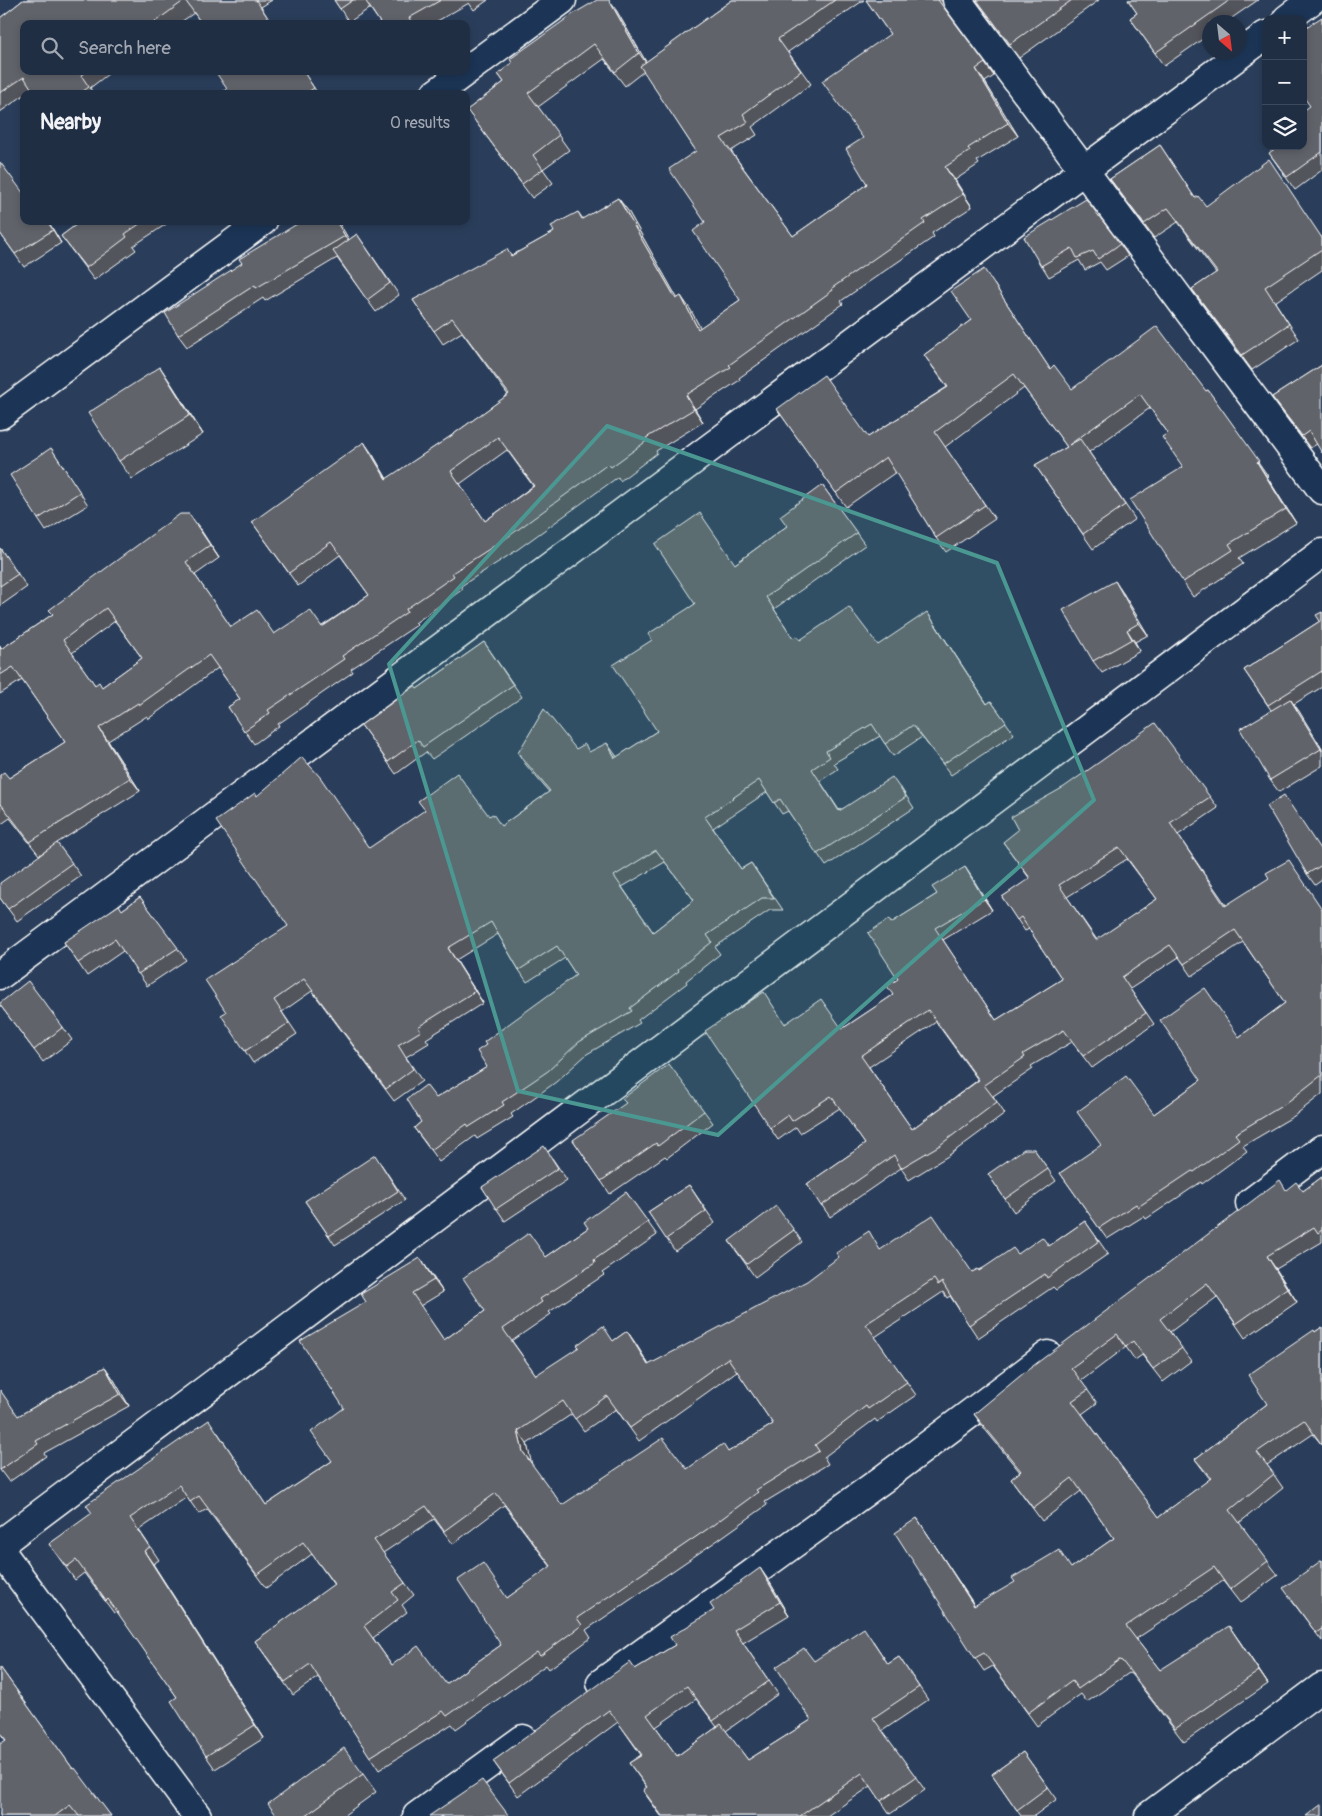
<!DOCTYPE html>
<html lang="en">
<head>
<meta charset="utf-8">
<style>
	:root { --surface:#202e44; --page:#28364b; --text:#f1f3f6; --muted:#a2a8b2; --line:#3d4a5d }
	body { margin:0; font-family:Pangolin,sans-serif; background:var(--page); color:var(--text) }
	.controls { position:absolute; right:15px; top:15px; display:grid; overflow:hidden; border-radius:10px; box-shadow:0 2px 8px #0003 }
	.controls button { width:45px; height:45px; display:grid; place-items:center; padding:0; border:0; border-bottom:1px solid var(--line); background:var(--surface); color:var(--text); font:25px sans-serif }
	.compass { position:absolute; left:1202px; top:15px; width:45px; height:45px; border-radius:50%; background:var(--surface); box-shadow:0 2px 8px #0003; rotate:152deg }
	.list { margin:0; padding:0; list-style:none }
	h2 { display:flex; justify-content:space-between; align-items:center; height:65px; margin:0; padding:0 20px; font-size:21px }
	h2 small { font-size:16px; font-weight:400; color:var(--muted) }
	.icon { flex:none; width:28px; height:28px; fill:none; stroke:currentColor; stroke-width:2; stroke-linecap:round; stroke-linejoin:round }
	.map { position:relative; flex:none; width:1322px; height:1816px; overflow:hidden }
	.search { position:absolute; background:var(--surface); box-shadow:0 2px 8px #0003; left:20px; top:20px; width:450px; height:55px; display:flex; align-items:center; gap:12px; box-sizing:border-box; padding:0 18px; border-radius:10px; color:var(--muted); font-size:19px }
	.panel { position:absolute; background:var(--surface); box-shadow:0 2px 8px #0003; left:20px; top:90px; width:450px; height:135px; border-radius:10px }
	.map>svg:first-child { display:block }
</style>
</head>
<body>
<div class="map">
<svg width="1322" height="1816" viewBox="0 0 1322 1816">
	<rect width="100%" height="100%" fill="#2a3e5b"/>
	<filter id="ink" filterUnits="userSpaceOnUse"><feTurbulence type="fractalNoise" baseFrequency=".02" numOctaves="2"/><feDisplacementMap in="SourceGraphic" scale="10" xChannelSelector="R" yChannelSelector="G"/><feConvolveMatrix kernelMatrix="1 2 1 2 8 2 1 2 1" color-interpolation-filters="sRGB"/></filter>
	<g filter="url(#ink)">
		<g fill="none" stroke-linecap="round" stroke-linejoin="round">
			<defs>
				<path id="minor" d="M957 0 1322 490
					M1287 19 1312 0
					M466 71 562 0
					M435 94 466 71
					M0 415 263 221
					M0 975 1266 35
					M1250 1203 1322 1149
					M0 1544 1322 553
					M601 1683 883 1479 1048 1355
					M417 1816 523 1739
					M1149 1816 1322 1687"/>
				<path id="secondary" d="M0 1550 197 1816"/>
			</defs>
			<use href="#minor" stroke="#fff" stroke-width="31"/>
			<use href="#secondary" stroke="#fff" stroke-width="31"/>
			<use href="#minor" stroke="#1d3557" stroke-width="28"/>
			<use href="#secondary" stroke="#1d3557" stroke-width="28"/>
		</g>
		<path fill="#53555c" stroke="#fff" fill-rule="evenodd" d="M23 0H272L261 7 272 24H202L194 13 178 24H24V71H112L90 88 94 94H35L32 90 26 94H24V95L0 112V18Z
			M334 0H488L474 10 469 3 432 24H381L370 8 349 22Z
			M732 0H864L788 52 811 84 752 127 757 135 731 151 793 236 867 184 863 138 890 34 866 0H942V2L944 7 994 76 985 82 1018 136 977 161 979 164 955 180 972 207 932 233 934 237 841 301 843 304 739 378 740 380 695 409 703 422 656 451 657 453 620 481 618 477 514 552 461 586 463 589 415 623 417 625 351 669 353 672 278 724 279 726 254 744 228 707 240 699 218 668 148 719 147 716 108 741 140 791 57 843 81 876 17 921 0 898 46 851 39 855 10 818 0 825V775L9 778 65 742 22 680 0 694V646L1 649 53 614 189 514 219 558 195 575 231 627 274 634 322 626 369 595 340 555 298 586 252 522 373 455 387 479 451 436 508 395 462 332 443 344 413 300 511 256 554 232 578 212 583 219 618 198 628 211 677 298 690 309 700 328 740 300 705 222 696 151 644 71 625 86 604 59 538 107 569 150 543 169 553 183 532 198 467 110 504 82 498 74 616 10 646 62ZM507 450 533 486 485 521 460 484ZM115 621 142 658 102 687 95 685 72 653Z
			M976 0H1099L1019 58Z
			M1128 0H1258L1226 22H1210V34L1164 66 1130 18 1137 13Z
			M1322 17V170L1295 190 1269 153 1303 146 1310 106Z
			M303 71 318 94H220L227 89Z
			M1160 145 1195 198 1206 206 1322 237V270L1275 302 1299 339 1252 370 1192 289 1216 273 1178 222 1154 238 1110 179Z
			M24 194 48 221 61 243 24 267 0 233Z
			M81 221H171L133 246 136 250 94 280 61 236Z
			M302 221H338L349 240 357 234 399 295 376 312 337 258 265 301 263 298 187 347 178 335 242 263Z
			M1024 237 1120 244 1128 256 1106 270 1100 262 1085 270 1079 260 1049 277Z
			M994 284 1050 369 1072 389 1206 391 1208 390 1268 476 1267 477 1296 523 1239 558 1243 564 1193 597 1183 582V467L1168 433 1150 408 1089 452 1135 519 1093 549 1035 465 1067 447 1024 388 945 447 995 519 946 552 936 538 896 472 846 507 777 409 868 437 947 387 924 355 971 320Z
			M1322 365 1317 444 1310 448 1272 397Z
			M160 367 172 385 203 434 132 479 119 461Z
			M51 448 88 505 46 531 38 519Z
			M822 485 865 545 774 609 793 638 800 640 878 645 935 624 987 704 991 701 1014 734 951 775 922 737 893 756 880 736 834 763 838 769 820 781 839 810 901 788 914 808 826 866 788 811 782 814 767 792 713 828 741 869 751 863 783 910H770L715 947 720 954 686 981 687 983 638 1020 640 1023 587 1054 556 1082 511 1114 513 1117 477 1139 475 1136 439 1162 414 1128 421 1122 436 1098 487 1067 486 1045 576 975 565 958 527 982 519 970 498 934 456 960 483 1003 426 1039 429 1043 406 1057 422 1081 394 1101 312 991 282 1012 297 1034 253 1063 245 1051 226 1012 288 926 257 796 369 848 489 816 501 826 549 792 526 765 518 753 576 749 590 752 615 754 617 757 657 731 652 640 695 604 735 564 787 526ZM665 862 694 900 653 932 622 887Z
			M0 548 27 587 0 606Z
			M1123 593 1148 635 1135 642 1140 651 1102 673 1093 661Z
			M1322 612V687L1294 704 1322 749V766L1279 792 1270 780 1271 710 1244 670 1320 621Z
			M484 642 522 697 432 759 426 752 396 774 361 725 417 689Z
			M1210 797 1218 808 1178 835 1226 905 1322 908V1094L1294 1116 1243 1146 1247 1151 1202 1184 1201 1182 1146 1219 1144 1216 1107 1239 1060 1173 1154 1114 1201 1080 1239 1037 1285 1003 1243 942 1192 976 1179 957 1130 989 1154 1024 1092 1068 1072 1042 1031 1066 1033 1069 993 1096 1005 1114 948 1156 909 1180 901 1168 830 1217 807 1184 865 1144 840 1108 800 1133 796 1127 778 1140 770 1128 785 1023 842 1029 893 995 898 979 891 923 937 894 965 867 973 879 992 910 943 940 996 1020 1062 979 1029 929 1025 931 1002 897 1030 879 1003 842ZM1127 859 1157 899 1097 940 1067 897ZM936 1022 978 1080 912 1129 869 1067Z
			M1322 851V880L1315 885 1307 874Z
			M140 897 186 960 147 986 123 951 87 976 64 942 122 910Z
			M0 1005 63 1027 72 1040 43 1062Z
			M704 1111 713 1123 667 1158 665 1156 610 1194 573 1140Z
			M1034 1149 1056 1181 1014 1212 988 1174Z
			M552 1158 567 1180 505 1221 482 1187Z
			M381 1164 405 1200 335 1245 305 1201Z
			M1322 1177V1242L1276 1269 1297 1302 1245 1338 1217 1297 1170 1332 1191 1361 1163 1382 1142 1355 1135 1360 1126 1347 1081 1381 1097 1403 1082 1414 1159 1517 1210 1479 1195 1459 1267 1404 1315 1332 1322 1327V1445L1313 1434 1267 1465 1283 1488 1239 1523 1278 1575 1240 1603 1223 1581 1136 1639 1160 1670 1238 1639 1268 1684 1184 1742 1131 1674 1129 1673 1087 1702 1081 1694 1037 1726 993 1666 984 1671 975 1658 926 1532 975 1606 1071 1568 1114 1538 1081 1491 1042 1521 1011 1479 1020 1472 983 1427 974 1414 1286 1190 1303 1191Z
			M689 1185 715 1223 675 1251 648 1212Z
			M626 1192 657 1235 602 1273 604 1275 549 1312 551 1314 512 1341 536 1375 613 1341 627 1331 649 1365 881 1250 972 1272 979 1270 1018 1254 1049 1246 1085 1221 1108 1254 1056 1290 1053 1287 978 1338 950 1296 947 1298 943 1292 875 1337 916 1395 877 1422 875 1419 824 1457 828 1464 765 1502 767 1505 718 1540 586 1630 591 1638 549 1669 546 1665 456 1729 452 1724 379 1770 318 1677 293 1695 255 1641 334 1585 312 1554 266 1588 207 1509 199 1514 187 1497 139 1530 159 1560 153 1564 264 1738 215 1769 206 1756 177 1697 117 1611 114 1613 84 1573 75 1580 49 1544 218 1433 266 1505 332 1461 344 1408 366 1302 420 1258 443 1292 420 1306 444 1340 485 1311 546 1257 588 1228ZM737 1371 773 1424 728 1452 687 1469 562 1505 531 1464 527 1444 572 1414 584 1431 616 1409 639 1441ZM504 1505 551 1567 507 1598 501 1645 446 1684 392 1665 373 1638 407 1612 402 1605 414 1595 383 1553 434 1519 453 1544Z
			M794 1230 802 1242 755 1277 729 1241Z
			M105 1367 114 1380 129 1406 44 1453 46 1456 9 1482 0 1470 18 1416Z
			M1322 1560V1641L1292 1601Z
			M769 1581 789 1615 743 1643 778 1694 726 1731 748 1760 811 1720 814 1661 873 1641 888 1664 899 1657 928 1700 882 1731 925 1790 890 1814 871 1786 827 1816H661L643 1791 647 1788 629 1763 641 1755 618 1722 518 1796 493 1761 635 1669 675 1645ZM696 1699 717 1727 677 1756 656 1727Z
			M0 1667 73 1769 111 1816H0L6 1741 0 1733Z
			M1023 1752 1057 1799 1034 1816H1021L992 1774Z
			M363 1774 376 1792 343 1816H276Z"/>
		<path fill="#43454b" stroke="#fff" d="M609 0 616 10 649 67 639 53Z
			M976 69 985 82 1018 136 1008 123Z
			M945 167 955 180 972 207 963 194Z
			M618 198 628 211 685 312 676 299Z
			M47 221H48L61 243 53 230Z
			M336 221H338L354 248 345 236Z
			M681 296 690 309 708 342 698 329Z
			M160 367 172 385 203 434 190 415Z
			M686 395 695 409 703 422 694 409Z
			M364 442 373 455 395 493 386 479Z
			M1257 462 1267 477 1296 523 1286 509Z
			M189 514 199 527 219 558 210 545Z
			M1115 581 1123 593 1148 635 1139 623Z
			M927 612 935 624 995 716 987 704Z
			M1127 630 1135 642 1140 651 1132 639Z
			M1290 699 1299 711 1322 749V751Z
			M99 728 108 741 140 791 130 778Z
			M607 743 615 754 623 769 615 758Z
			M965 867 973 879 992 910 984 899Z
			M448 948 456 960 483 1003 475 991Z
			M1267 1256 1276 1269 1297 1302 1287 1288Z
			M420 1258 429 1271 443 1292 434 1280Z
			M627 1331 636 1344 657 1378 648 1365Z
			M105 1367 114 1380 129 1406 120 1394Z
			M518 1431 527 1444 532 1465 523 1452Z
			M917 1518 926 1532 984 1620 974 1606Z
			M144 1551 153 1564 264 1738 255 1725Z
			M760 1568 769 1581 789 1615 780 1602Z
			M1229 1626 1238 1639 1268 1684 1259 1671Z"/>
		<path fill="#60636b" stroke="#fff" fill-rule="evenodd" d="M23 0H256L272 24H202L185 0 152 24H24V71H87L81 75 89 87 79 94H35L24 77 0 93V18Z
			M334 0H353L340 9Z
			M365 0H441L409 18 413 24H381Z
			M597 0H609L639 53 615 72 594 44 528 93 559 135 533 155 543 169 522 184 467 110 504 82 498 74 512 63 510 59 573 14Z
			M732 0H835L778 39 801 71 743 114 748 122 721 138 793 236 867 184 846 149 863 138 822 81 890 34 866 0H938L985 63 976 69 1008 123 968 148 970 151 945 167 963 194 923 220 925 223 832 288 833 290 729 365 731 367 686 395 694 409 646 438 648 440 611 467 608 464 505 539 452 573 454 576 406 609 407 612 342 656 344 659 268 710 270 713 244 731 228 707 240 699 209 655 139 705 138 703 99 728 130 778 30 842 1 804 0 805V775L4 772 9 778 65 742 13 667 0 675V647L1 649 53 614 49 610 180 514H189L210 545 186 562 231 627 257 610 274 634 310 610 322 627 369 595 331 542 289 573 252 522 364 442 386 479 451 436 509 394 452 318 434 331 413 300 507 249 511 256 554 232 551 226 578 212 582 219 618 198 676 299 681 296 698 329 740 300 693 231 705 222 669 169 696 151 640 66ZM498 437 534 486 485 521 451 471ZM106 608 142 658 102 687 99 682 95 685 63 640Z
			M977 0H1072L1010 44Z
			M1128 0H1230L1155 53 1130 18 1137 13Z
			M1322 17V152L1287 177 1269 153 1279 146H1303V111L1310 106 1303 96V29Z
			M215 71H303L314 88 305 94H220L227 89Z
			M1160 145 1195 198 1198 196 1206 206 1269 159 1322 238V249L1265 287 1289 324 1242 355 1192 289 1217 272 1168 208 1144 224 1110 179Z
			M0 162 24 194V221H47L53 230 15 254 0 233Z
			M1086 199 1120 244 1098 259 1093 251 1077 258 1072 248 1041 266 1024 237Z
			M81 221H144L125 234 127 237 86 268 61 236Z
			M302 221H336L345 236 256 288 255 285 178 335 165 313 242 263 239 259Z
			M357 234 390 283 367 300 333 251Z
			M984 269 1050 369 1054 365 1072 389 1157 326 1206 391 1208 390 1259 461 1257 462 1286 509 1229 544 1233 550 1183 582 1130 500 1183 467 1162 437 1168 433 1140 394 1069 445 1080 439 1125 505 1083 534 1035 465 1067 447 1014 374 935 432 985 505 936 538 886 457 836 493 777 409 824 375 868 437 948 387 924 355 971 320 951 291Z
			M1322 365V453L1309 431 1302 436 1272 397Z
			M160 367 190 415 119 461 88 413Z
			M51 448 80 492 38 519 10 475Z
			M822 485 857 533 766 597 793 638 797 636 800 640 849 607 878 645 927 612 987 704 991 701 1006 722 943 764 913 725 885 744 872 724 826 751 830 757 812 769 839 811 892 777 906 797 817 854 780 799 774 803 759 780 705 817 741 869 751 863 774 898H762L707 935 712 942 678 969 679 971 630 1008 632 1011 579 1042 548 1071 502 1102 504 1105 469 1127 467 1124 431 1150 414 1128 421 1122 407 1099 426 1085 436 1098 487 1067 477 1051 486 1045 484 1042 576 975 557 946 519 970 491 922 448 948 475 991 418 1027 421 1031 398 1045 413 1069 386 1089 304 979 274 1000 289 1023 245 1051 221 1015 226 1012 205 980 288 926 216 821 255 793 257 796 302 757 320 777 369 848 425 810 418 801 457 773 489 816 493 814 501 826 550 791 518 753 544 709 576 749 585 744 589 752 607 743 615 758 657 731 613 665 652 640 648 634 695 604 655 544 700 513 735 564 787 526 780 516ZM656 850 694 900 653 932 614 876Z
			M0 548 18 574 0 586Z
			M1115 581 1139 623 1127 630 1132 639 1093 661 1063 610Z
			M1322 612V671L1268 705 1244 670 1320 621 1316 615Z
			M484 642 513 685 423 747 418 740 388 762 361 725 415 686 417 689Z
			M1290 699 1321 749 1270 780 1240 729Z
			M1155 723 1210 797 1170 823 1225 906 1269 878 1266 873 1289 860 1322 909V1075L1285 1104 1235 1134 1239 1139 1194 1172 1192 1171 1138 1207 1136 1204 1099 1228 1060 1173 1101 1145 1077 1112 1126 1076 1154 1114 1201 1080 1160 1020 1205 988 1239 1037 1285 1003 1235 930 1184 964 1170 945 1122 977 1146 1013 1083 1056 1064 1030 1023 1054 1025 1057 984 1085 997 1102 940 1145 901 1168 894 1155 821 1206 807 1184 865 1144 831 1096 792 1121 788 1115 770 1128 705 1031 764 992 785 1024 821 999 842 1029 893 995 887 986 898 979 868 933 889 919 891 923 937 894 932 887 965 867 984 899 935 928 996 1020 1062 979 1021 917 1017 920 1002 897 1030 878 1003 842 1018 830 1011 817 1064 787ZM1119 847 1157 899 1096 940 1059 885ZM928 1010 979 1080 912 1129 861 1056Z
			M1284 795 1322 852V865L1307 874 1267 806Z
			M57 843 72 863 8 909 0 898V883Z
			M140 897 178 948 138 974 115 939 78 963 64 942 119 905 122 910Z
			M28 981 63 1027 34 1050 0 1005V1003Z
			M669 1064 704 1111 658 1146 656 1143 601 1181 573 1140 626 1103 622 1099Z
			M544 1146 558 1168 496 1209 482 1187Z
			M1024 1149H1034L1048 1169 1005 1199 988 1174Z
			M375 1155 398 1191 329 1236 305 1201Z
			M1322 1177V1230L1318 1233 1314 1227 1267 1256 1287 1288 1236 1324 1207 1283 1160 1319 1182 1348 1153 1369 1133 1341 1126 1347 1117 1334 1071 1368 1088 1390 1072 1401 1159 1517 1211 1478 1195 1459 1267 1404 1248 1375 1314 1330 1315 1332 1322 1327V1445L1304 1420 1257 1452 1274 1474 1230 1510 1268 1561 1230 1590 1214 1567 1126 1626 1160 1670 1229 1626 1259 1671 1175 1729 1122 1661 1119 1660 1078 1689 1072 1681 1028 1713 984 1653 975 1658 895 1533 917 1518 974 1606 1015 1582 1012 1578 1059 1550 1071 1568 1114 1538 1072 1478 1033 1508 1011 1479 1021 1471 974 1414 1025 1372 1280 1180 1286 1190 1296 1182 1303 1191Z
			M689 1185 706 1211 666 1239 648 1212Z
			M626 1192 648 1222 594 1260 595 1263 540 1299 542 1302 503 1329 536 1375 579 1347 577 1345 603 1326 613 1341 627 1331 648 1365 807 1281 839 1257 836 1253 869 1231 880 1250 933 1215 972 1272 978 1269 979 1271 1013 1248 1018 1254 1042 1237 1049 1246 1085 1221 1099 1241 1047 1278 1045 1274 969 1325 942 1282 938 1285 934 1279 866 1324 907 1382 868 1409 866 1406 815 1445 819 1451 756 1490 758 1492 709 1528 577 1618 582 1625 540 1656 537 1652 447 1716 443 1711 370 1757 310 1664 285 1682 255 1641 334 1584 303 1542 257 1575 199 1496 190 1502 179 1485 130 1518 150 1547 144 1551 255 1725 206 1756 171 1701 177 1697 108 1599 106 1601 76 1560 67 1567 49 1544 92 1513 86 1505 209 1420 266 1505 332 1461 311 1432 344 1408 300 1341 366 1302 361 1294 420 1258 434 1280 412 1293 444 1340 485 1311 463 1278 529 1233 546 1257 588 1228 584 1222ZM728 1358 773 1424 728 1452 723 1444 687 1469 663 1438 562 1505 523 1452 518 1431 563 1401 575 1419 607 1396 630 1428ZM496 1493 551 1566 507 1598 483 1563 458 1580 501 1645 446 1684 418 1646 392 1665 364 1626 398 1600 392 1592 405 1583 374 1540 426 1506 444 1531Z
			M776 1206 794 1230 747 1264 729 1241Z
			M105 1367 120 1394 36 1441 38 1444 0 1470V1390L18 1416Z
			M1322 1560V1629L1316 1633 1283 1588Z
			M760 1568 780 1602 734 1630 769 1681 713 1721 687 1686 647 1715 677 1756 721 1724 748 1760 811 1720 776 1667 804 1648 814 1661 864 1628 888 1664 899 1657 919 1687 873 1718 916 1777 881 1801 862 1773 800 1816H662L643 1790 647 1787 629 1763 642 1755 609 1710 509 1783 493 1761 630 1662 635 1669 675 1645 670 1637 714 1610 710 1604Z
			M0 1667 73 1769 75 1768 111 1816H79L70 1805 55 1816H0V1744L6 1740 0 1732Z
			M344 1748 363 1774 305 1816H277L268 1804Z
			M1023 1752 1048 1787 1017 1810 992 1774Z
			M482 1780 509 1816H429Z
			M1322 1804V1816H1306Z"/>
	</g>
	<path fill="#4b9892" fill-opacity="0.2" stroke="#4b9892" stroke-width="4" stroke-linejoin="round" d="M607 426 997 563 1094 800 718 1135 518 1091 389 664Z"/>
</svg>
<div class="controls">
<button>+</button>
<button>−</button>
<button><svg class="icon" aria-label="layers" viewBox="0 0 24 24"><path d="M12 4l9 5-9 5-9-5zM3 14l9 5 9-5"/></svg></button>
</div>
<svg class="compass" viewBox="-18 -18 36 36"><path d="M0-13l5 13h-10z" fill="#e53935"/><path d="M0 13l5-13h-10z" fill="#a2a8b2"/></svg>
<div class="search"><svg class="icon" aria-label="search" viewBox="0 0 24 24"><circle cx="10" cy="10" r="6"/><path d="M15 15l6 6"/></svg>Search here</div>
<section class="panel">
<h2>Nearby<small>0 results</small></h2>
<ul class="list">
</ul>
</section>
</div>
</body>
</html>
